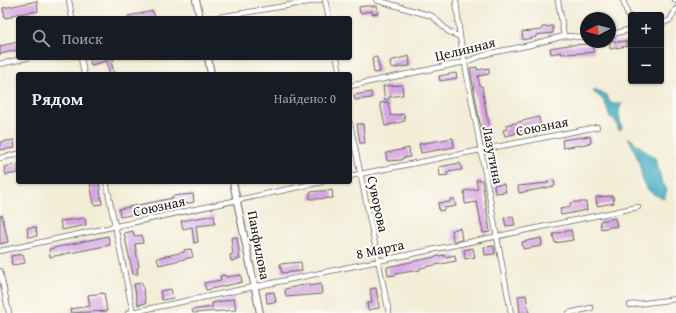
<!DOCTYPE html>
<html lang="ru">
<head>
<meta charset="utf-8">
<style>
	:root { --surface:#171b24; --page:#20242c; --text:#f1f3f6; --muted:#9ea1a6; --line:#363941 }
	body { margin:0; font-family:"Gentium Book Plus",serif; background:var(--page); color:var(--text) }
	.controls { position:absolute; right:12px; top:12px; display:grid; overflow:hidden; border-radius:4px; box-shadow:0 1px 3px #0004 }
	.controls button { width:36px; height:36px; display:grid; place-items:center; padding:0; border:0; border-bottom:1px solid var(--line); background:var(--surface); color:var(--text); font:20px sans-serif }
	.compass { position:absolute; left:580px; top:12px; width:36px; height:36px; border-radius:50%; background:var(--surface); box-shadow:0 1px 3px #0004; rotate:263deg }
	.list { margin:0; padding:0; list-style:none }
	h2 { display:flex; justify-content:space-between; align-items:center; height:52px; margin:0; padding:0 16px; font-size:17px }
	h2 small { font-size:13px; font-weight:400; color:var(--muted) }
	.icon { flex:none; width:22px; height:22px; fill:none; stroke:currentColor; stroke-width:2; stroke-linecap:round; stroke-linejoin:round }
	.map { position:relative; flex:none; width:676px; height:313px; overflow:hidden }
	.search { position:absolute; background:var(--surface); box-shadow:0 1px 3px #0004; left:16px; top:16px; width:336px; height:44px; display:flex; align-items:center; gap:10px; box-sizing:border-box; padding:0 14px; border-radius:4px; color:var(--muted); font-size:15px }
	.panel { position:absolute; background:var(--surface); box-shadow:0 1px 3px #0004; left:16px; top:72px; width:336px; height:112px; border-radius:4px }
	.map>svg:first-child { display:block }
</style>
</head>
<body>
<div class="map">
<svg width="676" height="313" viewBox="0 0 676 313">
	<rect width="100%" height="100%" fill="#fdfcf7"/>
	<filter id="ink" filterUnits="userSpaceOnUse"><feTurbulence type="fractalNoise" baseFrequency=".025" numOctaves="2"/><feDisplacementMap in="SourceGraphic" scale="8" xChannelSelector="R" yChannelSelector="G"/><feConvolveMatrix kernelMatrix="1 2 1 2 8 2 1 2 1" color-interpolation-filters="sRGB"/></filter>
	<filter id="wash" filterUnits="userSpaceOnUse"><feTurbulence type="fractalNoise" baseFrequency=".012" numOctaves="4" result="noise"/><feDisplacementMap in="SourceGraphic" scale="16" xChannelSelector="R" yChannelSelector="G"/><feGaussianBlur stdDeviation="0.9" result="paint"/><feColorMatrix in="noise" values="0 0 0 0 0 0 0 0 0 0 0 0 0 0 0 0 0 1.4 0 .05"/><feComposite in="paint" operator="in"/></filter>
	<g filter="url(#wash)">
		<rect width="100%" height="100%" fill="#f3edd7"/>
		<path fill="#42adc0" stroke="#2f646e" d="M594 90 607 95 609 101 613 104H622C616 111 620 120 622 128L619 130 615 120 609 116C607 104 604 99 593 92Z
			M628 137 656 159 661 180 667 190 664 199C643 190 644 186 640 167 638 157 633 147 628 137Z"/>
		<g id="blocks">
			<path fill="#d6a4e3" d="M37 1 38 11 11 15 12 17 5 18 3 8Z
				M366 6H377L378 13 372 14V11L360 13 359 7Z
				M153 11 155 18H128V16Z
				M553 26V33L536 35V37L523 40 522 32 542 30V27Z
				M614 40 615 42 626 41 627 46 610 49V41Z
				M18 42V50L0 54V46Z
				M593 44 594 52 583 53 561 54V52L551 54 550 48 568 45Z
				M409 56 410 66 391 68 390 61Z
				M377 57 380 72 374 73 372 58Z
				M89 58H113L114 60 111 61 114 73H109L107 61 91 65Z
				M477 67V70L489 68V74L478 76 480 86H482L487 118H488L490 139 483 140 470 68Z
				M456 73 457 78 440 81 439 76Z
				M402 85 403 95 389 97V99L385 100 383 86Z
				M371 92 372 98 355 100 354 95Z
				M388 102 391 116 404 114 405 121 385 126 380 103Z
				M539 117 541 128 515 132V134L505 136 503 130 507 129 506 125Z
				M357 124H363L365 143H360Z
				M590 136 591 143 563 148 562 140Z
				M453 138 454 147 421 153 419 144Z
				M14 140 15 148 0 150V142Z
				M409 148 410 157 402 158V160L387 161 386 153Z
				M460 163 462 170 447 172 448 175 440 176 439 167Z
				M18 164V173L6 175 4 167Z
				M476 180H482L490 232 483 233 477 202 465 204 464 191 478 189Z
				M554 180 555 186 519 193 518 186 548 183V181Z
				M90 182H99L102 204 94 205Z
				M504 184 506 192 495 193 494 185Z
				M332 190 333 198 310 199V192Z
				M193 194 194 202 120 217 119 209 173 198 172 196Z
				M613 196 614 203 597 206 596 197Z
				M450 199H454L456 206 444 208V210L439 211 438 203 450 202Z
				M574 202H586L587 210 561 215 560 209 570 207V203Z
				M2 215 8 242 0 244V216Z
				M214 215 215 224 196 226 198 242 194 243 192 227 183 229 181 221Z
				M513 216 515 225 506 226 504 218Z
				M85 218 86 225 62 230 60 221Z
				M615 218 617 226 601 229 600 221Z
				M36 227 37 236 28 237 27 228Z
				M460 228 462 240 453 241 452 230Z
				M571 230 573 240 555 243 553 234Z
				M133 231 134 236 142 235 143 243 135 244 139 267 137 268 138 274H133L124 233Z
				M108 236 110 245 50 257 49 249Z
				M237 237 240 259 231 261 230 255 233 254 231 238Z
				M541 238 542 246 523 249 522 242Z
				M494 246 495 254 485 255 484 247Z
				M473 248 475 257 465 259 464 250Z
				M191 249 193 257 159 265 157 258 184 252V250Z
				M23 254 25 263 12 265 11 256Z
				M444 255 445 257 455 255 456 261 420 268V270L395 274 396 275 388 276 387 267Z
				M301 262 302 271 282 273 280 264Z
				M225 275 226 277 241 275 242 282 206 290 204 283 221 280 220 276Z
				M142 283 146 303 138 305 134 284Z
				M309 284V286L321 284 322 294 286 297 285 289Z
				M376 288 379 308 368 310 367 303H372L370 289Z
				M171 289 173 298 162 300 160 291Z
				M274 292 276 302 267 303 266 293Z
				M104 293 107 311 71 313 70 309 90 306 88 295Z
				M526 295 529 313H520L518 296Z
				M234 299 236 310 193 313 192 310 212 307V303Z"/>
		</g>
	</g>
	<g filter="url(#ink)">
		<use href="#blocks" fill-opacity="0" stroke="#67655d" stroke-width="1"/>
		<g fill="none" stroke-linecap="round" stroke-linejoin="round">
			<defs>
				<path id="street" d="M69 0 72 18
					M325 0 329 18
					M376 0 432 16 449 32 460 37
					M456 0 460 37 511 313
					M558 0 564 36
					M623 0 631 25
					M675 0 676 1
					M213 18 320 0
					M661 24 670 20 676 9
					M610 35 631 29
					M81 58 84 74
					M337 58 340 74
					M0 64 27 58
					M350 86 465 62 490 53 526 46 564 36 586 37
					M350 123 389 313
					M0 158 18 154
					M350 176 597 127
					M106 182 133 313
					M0 251 322 182
					M0 271 9 313
					M630 305 676 299
					M128 313 638 207
					M569 313 591 308"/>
				<path id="secondary" d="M196 0 200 18
					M208 58 211 74
					M233 182 260 313"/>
			</defs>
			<use href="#street" stroke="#67655d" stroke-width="6"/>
			<use href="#secondary" stroke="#67655d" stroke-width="8"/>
			<use href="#street" stroke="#fff" stroke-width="4.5"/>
			<use href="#secondary" stroke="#fff" stroke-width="6"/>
		</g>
	</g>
	<g text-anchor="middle" stroke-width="4" stroke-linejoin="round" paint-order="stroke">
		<g font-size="14" fill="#1c1c1c" stroke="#fdfcf7">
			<text transform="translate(465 49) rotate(-14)" y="5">Целинная</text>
			<text transform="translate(542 126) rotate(-11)" y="5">Союзная</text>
			<text transform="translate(493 155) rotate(79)" y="5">Лазутина</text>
			<text transform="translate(378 204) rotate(78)" y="5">Суворова</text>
			<text transform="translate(159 206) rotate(-12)" y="5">Союзная</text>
			<text transform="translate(259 245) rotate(79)" y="5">Панфилова</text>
			<text transform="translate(380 249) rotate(-12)" y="5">8 Марта</text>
		</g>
	</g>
</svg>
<div class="controls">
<button>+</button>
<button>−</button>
</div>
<svg class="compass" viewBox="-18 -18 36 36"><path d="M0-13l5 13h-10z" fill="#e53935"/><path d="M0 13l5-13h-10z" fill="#9ea1a6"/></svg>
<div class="search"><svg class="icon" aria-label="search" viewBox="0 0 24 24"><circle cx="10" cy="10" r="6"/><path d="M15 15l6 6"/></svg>Поиск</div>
<section class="panel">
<h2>Рядом<small>Найдено: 0</small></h2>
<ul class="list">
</ul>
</section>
</div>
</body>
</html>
